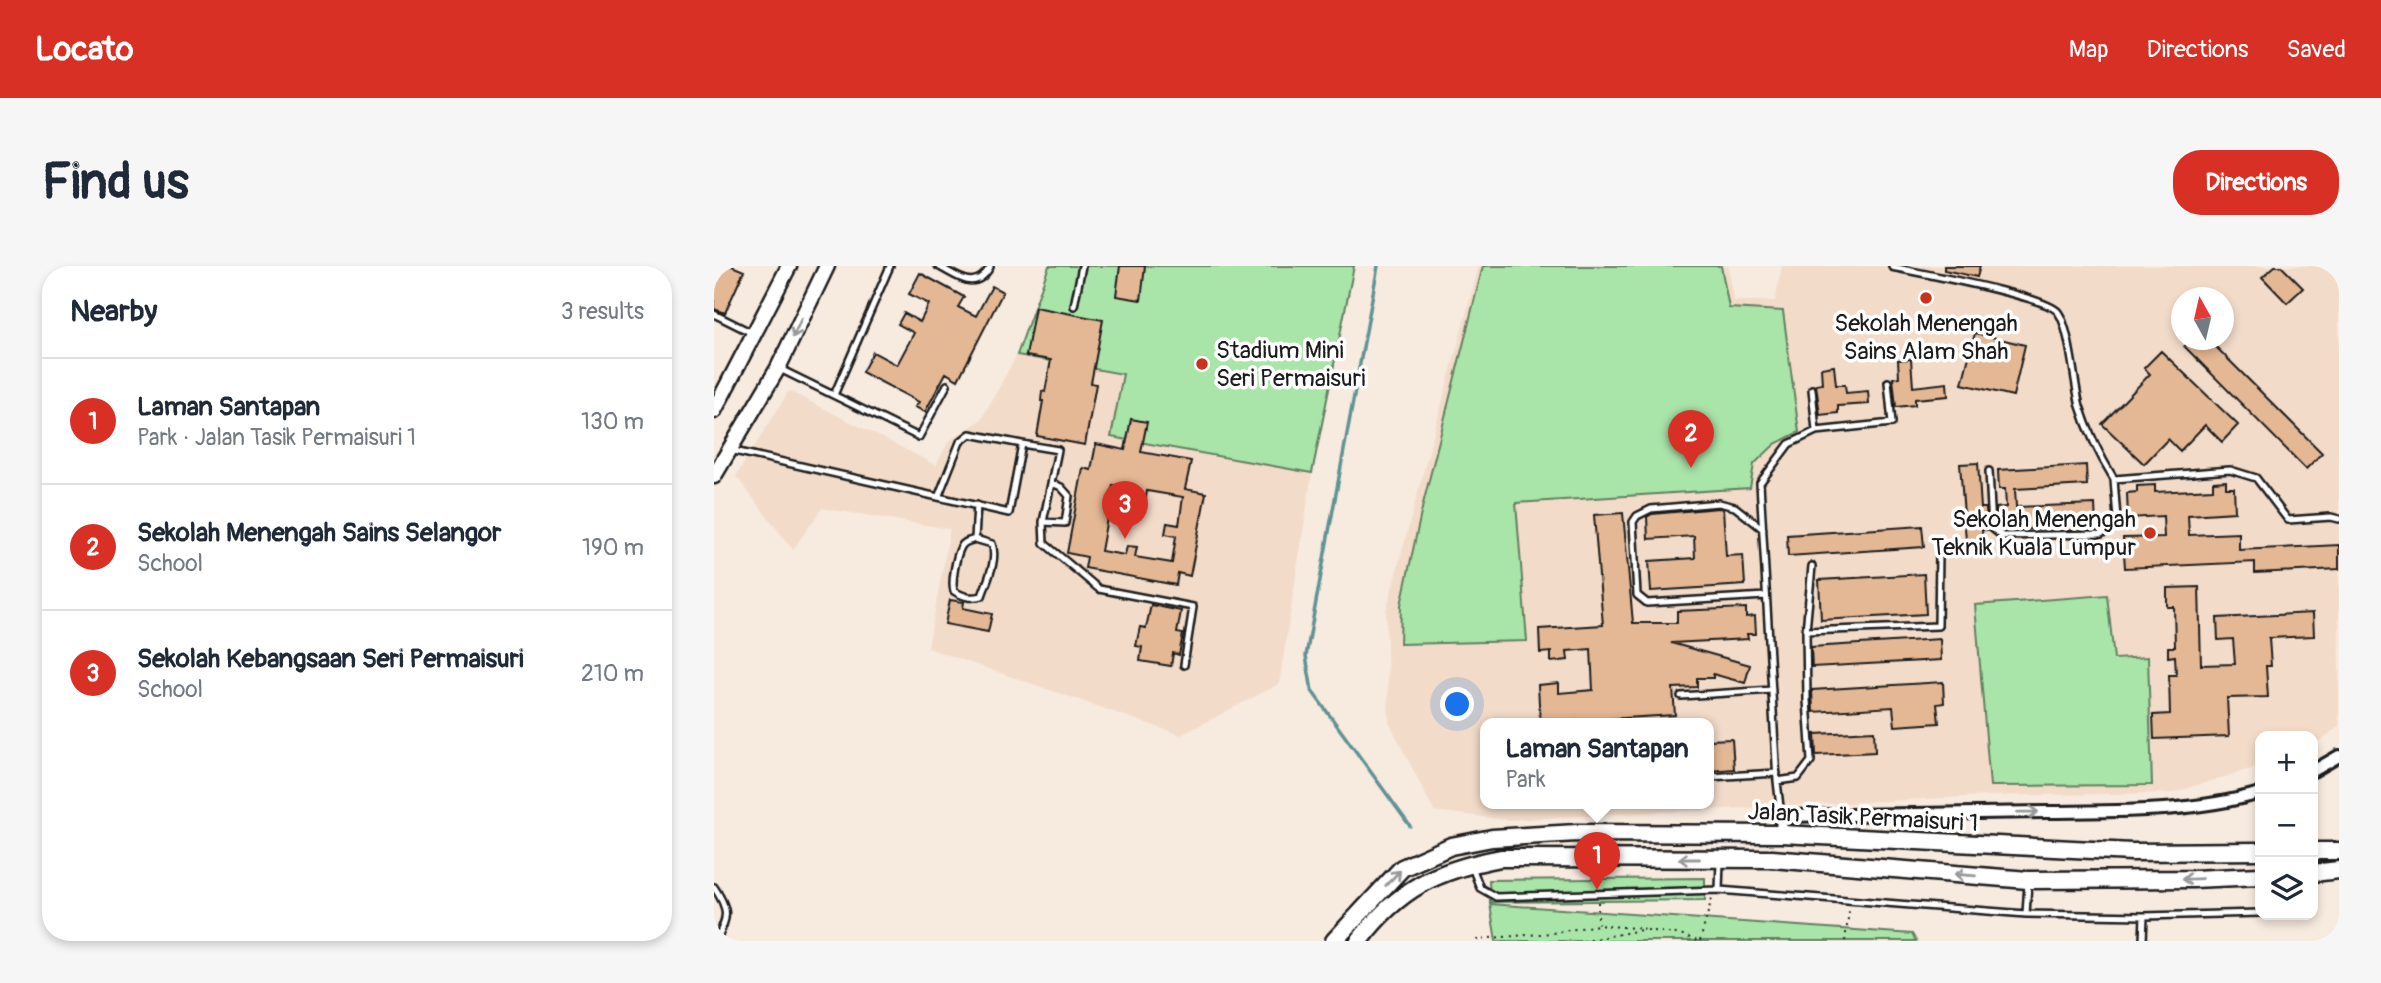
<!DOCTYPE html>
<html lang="en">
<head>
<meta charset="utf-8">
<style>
	:root { --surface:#fff; --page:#f6f6f7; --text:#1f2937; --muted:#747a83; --line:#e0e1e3; --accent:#d93025 }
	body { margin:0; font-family:Pangolin,sans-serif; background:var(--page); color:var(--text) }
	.controls { position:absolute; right:21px; bottom:21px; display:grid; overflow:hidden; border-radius:14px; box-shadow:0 4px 10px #0003 }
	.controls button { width:63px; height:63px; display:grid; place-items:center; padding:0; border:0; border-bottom:2px solid var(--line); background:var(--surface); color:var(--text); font:35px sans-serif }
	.compass { position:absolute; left:1457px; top:21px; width:63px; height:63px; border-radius:50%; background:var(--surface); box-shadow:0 4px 10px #0003; rotate:352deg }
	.you { position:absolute; left:744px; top:439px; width:24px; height:24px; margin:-18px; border:5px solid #fff; border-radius:50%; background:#1a73e8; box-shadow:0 0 0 10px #1a73e833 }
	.badge { display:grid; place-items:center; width:46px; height:46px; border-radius:50%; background:var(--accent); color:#fff; font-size:23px; font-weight:700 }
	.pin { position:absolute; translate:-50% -58px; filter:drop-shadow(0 2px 4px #0008) }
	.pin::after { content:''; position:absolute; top:37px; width:24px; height:21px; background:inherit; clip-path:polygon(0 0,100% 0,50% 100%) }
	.popup { position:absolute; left:766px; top:452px; width:234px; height:91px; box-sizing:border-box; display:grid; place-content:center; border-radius:14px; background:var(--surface); filter:drop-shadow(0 2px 5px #0005); font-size:23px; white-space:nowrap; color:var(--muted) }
	.popup b { font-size:26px; color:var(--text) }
	.popup::after { content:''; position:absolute; left:50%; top:100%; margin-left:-14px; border:14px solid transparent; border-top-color:var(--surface) }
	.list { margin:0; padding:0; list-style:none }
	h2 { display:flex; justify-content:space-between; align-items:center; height:91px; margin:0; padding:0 28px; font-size:30px }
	h2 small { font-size:23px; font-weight:400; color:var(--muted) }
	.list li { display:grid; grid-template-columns:46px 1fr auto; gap:21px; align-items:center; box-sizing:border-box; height:126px; padding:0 28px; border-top:2px solid var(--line) }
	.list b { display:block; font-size:26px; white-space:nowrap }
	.list p { margin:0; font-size:23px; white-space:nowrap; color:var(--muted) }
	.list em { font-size:23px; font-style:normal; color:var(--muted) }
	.icon { flex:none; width:38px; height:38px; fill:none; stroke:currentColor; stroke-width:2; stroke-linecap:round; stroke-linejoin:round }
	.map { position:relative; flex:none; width:1625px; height:675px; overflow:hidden; border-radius:28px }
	header { display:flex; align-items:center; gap:42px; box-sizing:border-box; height:98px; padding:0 35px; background:var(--accent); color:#fff }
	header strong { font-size:33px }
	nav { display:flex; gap:38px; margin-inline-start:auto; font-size:24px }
	.intro { display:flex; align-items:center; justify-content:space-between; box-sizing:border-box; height:168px; padding:0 42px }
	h1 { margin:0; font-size:49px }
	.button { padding:18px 32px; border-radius:28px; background:var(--accent); color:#fff; font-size:24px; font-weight:700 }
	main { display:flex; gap:42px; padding:0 42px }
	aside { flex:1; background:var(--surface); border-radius:28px; box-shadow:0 4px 10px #0003 }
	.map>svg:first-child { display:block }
</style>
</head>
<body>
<header>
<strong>Locato</strong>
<nav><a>Map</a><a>Directions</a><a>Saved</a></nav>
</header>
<div class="intro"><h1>Find us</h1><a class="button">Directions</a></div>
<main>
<aside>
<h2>Nearby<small>3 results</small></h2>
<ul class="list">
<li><span class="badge">1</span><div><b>Laman Santapan</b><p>Park · Jalan Tasik Permaisuri 1</p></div><em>130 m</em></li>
<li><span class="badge">2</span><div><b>Sekolah Menengah Sains Selangor</b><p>School</p></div><em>190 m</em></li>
<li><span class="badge">3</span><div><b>Sekolah Kebangsaan Seri Permaisuri</b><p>School</p></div><em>210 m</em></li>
</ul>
</aside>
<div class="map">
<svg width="1625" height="675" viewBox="0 0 1625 675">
	<rect width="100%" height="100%" fill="#f7eadf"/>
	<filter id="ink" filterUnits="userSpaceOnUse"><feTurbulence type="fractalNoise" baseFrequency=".0143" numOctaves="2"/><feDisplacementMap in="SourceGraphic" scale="14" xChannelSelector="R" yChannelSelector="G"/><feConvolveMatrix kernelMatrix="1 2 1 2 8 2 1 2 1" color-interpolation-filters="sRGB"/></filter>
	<g filter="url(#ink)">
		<path fill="#f2dbc9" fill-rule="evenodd" d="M765 0H1014L1020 35H1061L1068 0H1625V460L1599 480V470H1546V500L1457 527 1269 530 794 554 720 545 675 456 672 345ZM1468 32H1510V74H1468ZM771 458H995V538H771Z
			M303 89 409 108 398 171 598 207 565 418 467 469 214 382 236 263 108 242 79 284 22 210 75 125 222 199 235 175 267 154Z"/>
		<path fill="#a9e4a9" stroke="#628062" stroke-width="2" d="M335 0H640L598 207 397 171 409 108 303 89Z
			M769 0H1007L1015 42 1069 45 1085 166 1061 178 1040 198 1036 222 802 237 813 375 686 378 687 339 709 238Z
			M1393 329 1400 393 1434 391 1438 519 1276 520 1261 339Z
			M991 612V634L776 636 775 614Z
			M776 638 1198 668 1202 675H782Z"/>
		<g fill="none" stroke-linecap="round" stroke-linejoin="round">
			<path stroke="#609294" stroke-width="3.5" d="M664 0 592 390 598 425 696 560"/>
		</g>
		<path fill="#e5b895" stroke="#1c1c1c" stroke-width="2" fill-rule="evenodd" d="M0 0H18L30 5 11 47 0 43Z
			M406 0H431L427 34 402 30Z
			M1230 0H1266L1263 11 1230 4Z
			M1561 0H1567L1589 22 1573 37 1548 11Z
			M206 7 250 31 244 41 262 50 278 20 289 26 244 114 232 107 211 146 201 141 205 136 148 106 159 86 183 99 200 67 184 58 190 47 206 56 215 38 195 28Z
			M321 41 389 54 377 117 382 118 371 179 323 170 329 135H327L328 125 331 126 337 94 312 90Z
			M1261 67 1311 79 1299 130 1248 118Z
			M1476 74H1495L1608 187 1592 203 1470 80Z
			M1447 85 1524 159 1508 176 1491 159 1466 185 1454 173 1430 198 1388 158 1436 108 1430 102Z
			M1197 93 1199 121 1233 117 1234 130 1201 133V139L1182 141 1179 112 1185 111 1184 94Z
			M1120 100 1122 119H1131L1132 127 1154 125 1155 138 1124 140V147L1106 149 1102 119 1108 118 1107 102Z
			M417 153 433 156 427 186 477 195 471 223 492 227 476 310 464 307 462 319 371 302 373 291 353 287 369 202 377 204 382 178 411 184ZM399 219 424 223 421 235 431 237 433 225 469 231 465 259 453 257 451 268 462 270 458 297 421 291 423 281 413 280 411 289 387 285Z
			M1264 197 1267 242H1272L1273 264H1268L1270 285 1253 287 1246 198Z
			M1372 199 1373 219 1301 223 1302 241 1381 238 1382 260 1288 264 1283 259 1282 242 1292 241 1291 223H1285L1284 204Z
			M1512 215V222H1520L1521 246 1474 249 1475 269 1525 267V284L1625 279V303L1541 307V296L1411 302 1409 272 1450 271 1449 250 1414 252 1413 227 1423 226V220L1441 219V226L1499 223V216Z
			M1005 242 1009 243 1012 290 1029 289 1031 319 937 325 935 295 981 292 980 270 934 273 933 251 938 248Z
			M909 247 919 357H963V345L1032 342V351L1041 350 1042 368H1033L1034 373 957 377 1036 399 1031 417 999 408V412H983V421L959 422 961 449 826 457 824 419 845 417V427L879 424 877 383 853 385 854 394 837 396V386L826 387 825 363 889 359 880 249Z
			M1208 260 1210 281 1074 290 1073 269Z
			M1210 308 1212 348 1107 354 1105 314Z
			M1485 321 1487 399 1521 398 1519 373 1504 374 1503 352 1599 347 1600 370 1555 372 1557 400H1552L1554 431 1513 432 1515 470 1440 473 1439 449 1456 448 1455 409H1462L1461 390 1454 391V381H1461L1460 341H1453V322Z
			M236 334 250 336 249 342 278 348 274 366 231 358Z
			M437 339 467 345 463 367 469 368 465 389 459 387 457 400 426 395 428 381 422 380 426 361 432 362Z
			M1226 373 1227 394 1098 401 1097 381Z
			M1229 416 1230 437 1223 438 1225 457 1181 460 1179 441 1099 446 1098 424Z
			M1160 465 1161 486 1102 489 1101 468Z
			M1018 473 1020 503 995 505V474Z"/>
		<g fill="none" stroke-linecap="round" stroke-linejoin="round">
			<defs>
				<path id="service" d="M224 0C244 10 261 27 276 1
					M1178 1C1205 7 1332 30 1344 46 1356 62 1360 117 1366 140 1374 166 1386 190 1400 213L1516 204 1542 212 1574 254 1617 251 1625 253
					M360 40 368 0
					M0 48 38 67
					M66 103 205 171 233 119
					M120 129 176 0
					M1102 165 1178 157 1174 116
					M308 178 344 184 329 256 330 277 385 323 479 341 470 399
					M16 184 295 247 308 178 256 168 246 176 225 229
					M1275 205 1278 262 1288 270 1387 268 1399 262 1403 253 1400 213
					M329 256 351 257 355 230 347 221 338 217
					M1049 263 1021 241 1005 237 937 243 923 250 919 256 923 329 933 337 1052 330
					M261 273 278 278C284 294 273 315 268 330 256 333 250 331 240 325 237 316 242 290 247 281 250 275 256 275 261 273Z
					M261 273 263 239
					M1092 365 1098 300
					M967 430 1058 424
					M995 511 1063 507
					M1063 515 1084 512 1097 495 1093 434 1092 365 1224 360 1225 287
					M1067 550 1063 515 1046 217 1075 178 1102 165 1098 123
					M758 601 766 622 782 631 1005 624 1312 648 1430 650 1546 647
					M0 621C16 645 14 650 2 675
					M1005 624 1006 596
					M1312 648 1314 617
					M1429 675 1430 650"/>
				<path id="minor" d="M1599 505 1625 490
					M1068 568 1067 550C1156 549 1245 547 1334 546 1405 545 1478 547 1546 527"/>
				<path id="tertiary" d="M0 145 75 0
					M0 210 64 102 113 0"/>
				<path id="secondary" d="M1599 585H1625
					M1599 607 1625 604
					M620 675 688 602 737 580 778 572 863 567 1068 568 1418 586 1546 585
					M645 675C685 622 723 604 787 592L1058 593 1314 614 1479 613 1546 610"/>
			</defs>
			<use href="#service" stroke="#1c1c1c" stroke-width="10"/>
			<use href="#minor" stroke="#1c1c1c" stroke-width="16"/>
			<use href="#tertiary" stroke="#1c1c1c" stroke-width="19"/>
			<use href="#secondary" stroke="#1c1c1c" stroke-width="21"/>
			<path stroke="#1c1c1c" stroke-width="2" stroke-dasharray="2 5" stroke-linecap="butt" d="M884 636V658
				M933 664 969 669 983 675
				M764 675V673L838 667 884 659 933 663
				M869 675 927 664
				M986 675 998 632
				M1131 675 1135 645"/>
			<use href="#service" stroke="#fff" stroke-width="5"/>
			<use href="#minor" stroke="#fff" stroke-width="10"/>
			<use href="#tertiary" stroke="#fff" stroke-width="14"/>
			<use href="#secondary" stroke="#fff" stroke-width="16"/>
		</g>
		<defs><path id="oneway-shaft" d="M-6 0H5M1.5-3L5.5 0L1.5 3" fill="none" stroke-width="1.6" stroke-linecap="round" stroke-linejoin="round" transform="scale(1.75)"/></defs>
		<g stroke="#999">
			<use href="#oneway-shaft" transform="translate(83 62) rotate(115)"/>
			<use href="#oneway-shaft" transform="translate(1314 546) rotate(-1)"/>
			<use href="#oneway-shaft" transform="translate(975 593) rotate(-180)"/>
			<use href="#oneway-shaft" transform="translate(1251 609) rotate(-175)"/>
			<use href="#oneway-shaft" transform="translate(679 612) rotate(-46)"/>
			<use href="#oneway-shaft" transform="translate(1478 613) rotate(178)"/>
		</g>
	</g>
	<g fill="#c8321e" stroke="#fff" stroke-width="2.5">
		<circle cx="1212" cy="32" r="7"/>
		<circle cx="488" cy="98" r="7"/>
		<circle cx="1436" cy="267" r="7"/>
	</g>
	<g text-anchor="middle" stroke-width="7" stroke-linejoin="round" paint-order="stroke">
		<g font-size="24" fill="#1c1c1c" stroke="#fff">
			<text x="1212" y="65">Sekolah Menengah<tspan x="1212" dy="28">Sains Alam Shah</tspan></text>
			<text x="502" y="92" text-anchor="start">Stadium Mini<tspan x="502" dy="28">Seri Permaisuri</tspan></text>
			<text x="1422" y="261" text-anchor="end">Sekolah Menengah<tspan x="1422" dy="28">Teknik Kuala Lumpur</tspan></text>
		</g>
		<g font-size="24" fill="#1c1c1c" stroke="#fff">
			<text transform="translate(1149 551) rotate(3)" y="8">Jalan Tasik Permaisuri 1</text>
		</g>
	</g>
</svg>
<div class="controls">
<button>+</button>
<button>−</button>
<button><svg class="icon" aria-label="layers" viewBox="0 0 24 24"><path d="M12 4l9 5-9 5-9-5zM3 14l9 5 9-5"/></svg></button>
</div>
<svg class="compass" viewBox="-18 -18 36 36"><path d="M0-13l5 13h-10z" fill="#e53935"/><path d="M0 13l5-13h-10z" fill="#747a83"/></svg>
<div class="you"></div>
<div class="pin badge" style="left:883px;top:624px">1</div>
<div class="popup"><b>Laman Santapan</b>Park</div>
<div class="pin badge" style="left:977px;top:202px">2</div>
<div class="pin badge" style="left:411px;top:273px">3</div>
</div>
</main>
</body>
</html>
